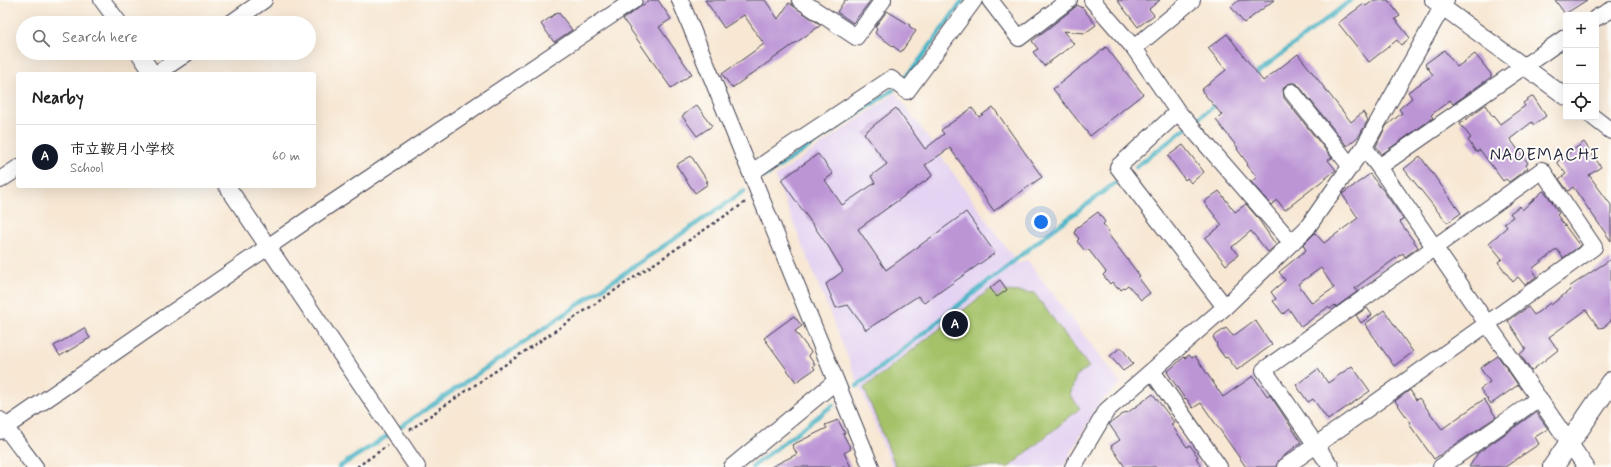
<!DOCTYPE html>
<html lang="en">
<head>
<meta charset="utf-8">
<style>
	:root { --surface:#fff; --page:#f6f6f6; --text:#222; --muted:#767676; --line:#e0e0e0; --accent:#111827 }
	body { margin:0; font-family:Mynerve,"Klee One",sans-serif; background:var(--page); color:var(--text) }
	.controls { position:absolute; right:12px; top:12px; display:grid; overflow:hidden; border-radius:4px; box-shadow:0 4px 16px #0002 }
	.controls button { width:36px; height:36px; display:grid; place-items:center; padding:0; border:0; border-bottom:1px solid var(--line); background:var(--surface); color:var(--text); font:20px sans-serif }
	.you { position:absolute; left:1041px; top:222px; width:14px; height:14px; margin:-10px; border:3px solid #fff; border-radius:50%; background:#1a73e8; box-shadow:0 0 0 6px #1a73e833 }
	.badge { display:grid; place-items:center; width:26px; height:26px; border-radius:50%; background:var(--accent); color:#fff; font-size:13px; font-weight:700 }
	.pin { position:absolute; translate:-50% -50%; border:2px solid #fff; box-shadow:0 1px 4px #0006 }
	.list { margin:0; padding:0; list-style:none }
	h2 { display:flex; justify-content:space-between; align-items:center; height:52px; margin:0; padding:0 16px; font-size:17px }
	h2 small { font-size:13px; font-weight:400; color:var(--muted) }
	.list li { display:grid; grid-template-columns:26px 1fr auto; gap:12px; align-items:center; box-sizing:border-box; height:64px; padding:0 16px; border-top:1px solid var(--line) }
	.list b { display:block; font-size:15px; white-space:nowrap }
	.list p { margin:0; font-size:13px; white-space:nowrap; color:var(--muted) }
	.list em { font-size:13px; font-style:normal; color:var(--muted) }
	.icon { flex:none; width:22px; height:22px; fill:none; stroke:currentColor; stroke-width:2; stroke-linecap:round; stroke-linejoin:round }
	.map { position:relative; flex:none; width:1611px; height:467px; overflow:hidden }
	.search { position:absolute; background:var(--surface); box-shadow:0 4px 16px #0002; left:16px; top:16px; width:300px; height:44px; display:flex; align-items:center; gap:10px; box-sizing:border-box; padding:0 14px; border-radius:22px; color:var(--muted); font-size:15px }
	.panel { position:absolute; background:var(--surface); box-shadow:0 4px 16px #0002; left:16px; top:72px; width:300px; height:116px; border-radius:4px }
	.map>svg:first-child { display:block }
</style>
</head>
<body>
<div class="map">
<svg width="1611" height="467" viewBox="0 0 1611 467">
	<rect width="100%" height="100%" fill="#fdfcf7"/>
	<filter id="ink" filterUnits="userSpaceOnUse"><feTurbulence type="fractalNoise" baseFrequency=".025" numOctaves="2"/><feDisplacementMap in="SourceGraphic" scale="8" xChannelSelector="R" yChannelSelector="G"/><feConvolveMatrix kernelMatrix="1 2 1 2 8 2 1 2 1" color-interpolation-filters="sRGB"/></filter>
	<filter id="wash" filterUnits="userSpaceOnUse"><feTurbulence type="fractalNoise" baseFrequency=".012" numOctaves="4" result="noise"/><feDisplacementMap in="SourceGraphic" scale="16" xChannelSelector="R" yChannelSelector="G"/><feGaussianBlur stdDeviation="0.9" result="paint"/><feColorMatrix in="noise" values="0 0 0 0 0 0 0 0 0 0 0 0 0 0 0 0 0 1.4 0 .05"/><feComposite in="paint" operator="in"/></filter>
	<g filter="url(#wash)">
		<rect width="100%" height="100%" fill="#f7e7d3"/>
		<path fill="#e4d3f2" d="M896 93 1018 264 1027 260 1121 384 1099 403 1063 467H892L775 177Z"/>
		<path fill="#a5c269" stroke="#647252" d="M989 290 1034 293 1089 367 1076 376 1070 395 1080 408 1009 467H896L864 388Z"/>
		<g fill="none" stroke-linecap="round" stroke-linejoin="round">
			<path stroke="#49b4c6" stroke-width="4.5" d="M1253 76 1351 0
				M902 81 916 65 963 0
				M1136 167 1218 103
				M764 177 893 90
				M857 386 1045 236 1115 183
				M397 429 744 191
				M339 467 387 436
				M752 467 833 405"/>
		</g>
		<g id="blocks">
			<path fill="#bc95d5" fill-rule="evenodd" d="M650 0H658L671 19 659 27 692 74 671 88 623 19Z
				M705 0H765L778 19 789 3 821 25 732 88 722 74 764 44 744 15 724 28Z
				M845 0H871L853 23 837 12Z
				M1117 0H1160L1149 9 1154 15 1138 27Z
				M1239 0H1274L1244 23 1231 7Z
				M1374 0H1388L1400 16 1395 19 1410 38 1401 45 1397 40 1369 62 1338 23 1364 4 1366 6Z
				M1555 0H1587L1565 14Z
				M1078 5 1081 8 1082 7 1096 25 1085 33 1063 31 1074 44 1044 66 1033 52 1038 49 1032 41Z
				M887 11 910 25 909 26 916 31 901 52 875 33 877 29 875 27Z
				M558 12 572 30 554 42 541 24Z
				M1227 34 1263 81 1298 54 1351 122 1363 112 1368 120 1359 136 1347 146 1299 86 1296 83H1291L1286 85 1283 89 1284 98 1332 158 1328 160 1336 170 1285 210 1277 200 1271 205 1251 182 1257 177 1247 165 1248 164 1237 149 1238 148 1216 120 1222 115 1201 90 1226 70 1208 48Z
				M1106 47 1143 94 1090 136 1053 89Z
				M1444 50 1457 67 1475 54 1491 74V77L1453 104 1450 100 1431 115 1433 118 1382 154 1376 146 1386 126 1402 113 1399 109 1412 98 1408 92 1433 75 1425 64Z
				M1533 96 1546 116 1534 125 1532 122 1510 139 1528 163 1526 165 1528 168 1509 182 1506 179 1503 181 1480 150 1476 152 1468 140 1471 138 1460 124 1485 105 1493 117 1494 116 1500 124 1525 106 1523 103Z
				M697 105 712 126 697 136 682 116Z
				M993 107 1042 177 994 211 950 148 925 165 932 175 931 177 858 229 886 270 966 212 995 253 924 303 918 296 866 330 848 305 836 308 826 284 843 271 828 246 781 180 818 154 833 174 825 180 842 205 875 183 871 176 887 164 864 133 896 108 925 149 944 134 941 130 972 108 979 117Z
				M1584 142 1601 167 1589 175 1611 205V241L1573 187 1568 191 1559 179 1566 174 1557 162Z
				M1183 145 1204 172 1191 183 1187 178 1185 180 1168 156Z
				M691 156 708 182H706L708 184 695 193 676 165Z
				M1420 156 1461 213 1447 223 1404 169Z
				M1370 174 1380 187 1383 190 1403 219 1400 222 1418 247 1405 257 1403 253 1355 288 1357 292 1336 307 1335 305 1330 309 1328 307 1301 327 1289 309 1283 314 1273 301 1276 299 1271 292 1285 280 1279 272 1306 250 1303 245 1315 233 1324 243 1358 218 1342 194ZM1321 268 1334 288 1312 303 1298 284Z
				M1219 191 1235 212 1246 204 1257 217 1276 245 1268 252 1251 231 1232 247 1238 255 1226 265 1205 238 1222 225 1204 202Z
				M1543 191H1544L1553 203H1552L1559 213 1557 215 1580 246 1563 258 1557 249 1532 269 1537 276 1525 285 1518 277 1513 282 1498 262 1502 259 1489 243 1507 227 1504 223 1513 217 1510 213 1520 206 1522 210Z
				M1098 212 1105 222 1103 224 1109 233 1108 234 1140 276 1138 277 1150 293 1141 300 1128 285 1121 290 1119 287 1117 288 1112 282 1110 284 1103 275 1106 272 1088 249 1085 251 1077 241 1079 239 1074 232 1076 231 1075 229Z
				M1611 259V321L1604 327 1599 328 1586 310 1549 337 1558 350 1531 371 1520 354 1526 349 1508 321 1528 307 1534 315 1550 303 1551 305 1571 289 1569 287Z
				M1000 280 1007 290 997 297 990 288Z
				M1367 308 1372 315 1361 323 1356 315Z
				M1384 310 1413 352 1394 366 1365 324Z
				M794 316 802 326 795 331 811 352 808 355 815 365 813 366 815 369 796 382 764 338Z
				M1255 320 1272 345 1237 370 1227 357 1225 358 1216 345 1217 344 1213 337 1226 328 1233 336Z
				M84 328 90 338 60 356 54 346Z
				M1121 347 1133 364 1123 371 1110 356Z
				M1189 355 1192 358 1195 356 1223 397 1253 376 1268 397 1270 395 1301 442 1279 460 1276 467H1246L1201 403 1193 408 1186 398 1185 399 1167 372 1184 357 1185 358Z
				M1498 356 1518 385 1491 404 1480 389 1490 382 1480 368Z
				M1352 366 1370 391 1328 420 1313 399 1308 402 1296 385 1318 369 1328 383Z
				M1410 390 1416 400 1419 398 1442 429 1484 399 1496 417 1434 459 1409 424 1411 423 1395 401Z
				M1153 394 1174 422 1171 424 1187 447 1190 445 1198 457 1196 458 1202 467H1125L1111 446 1120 440 1109 424 1126 412 1127 413Z
				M1536 412 1548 429 1535 437 1539 444 1505 467H1469L1478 453Z
				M838 420 845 433 843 434 851 449 844 453 851 467H771L797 454 792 445 827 428 825 425Z"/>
		</g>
	</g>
	<g filter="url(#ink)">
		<use href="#blocks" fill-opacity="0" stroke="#424052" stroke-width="1"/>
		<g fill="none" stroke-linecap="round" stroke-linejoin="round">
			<defs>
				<path id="minor" d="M102 0 119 23
					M680 0 871 467
					M800 0 856 37 883 0
					M990 0 1019 38 1069 0
					M1092 0 1134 48
					M1192 0 1134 48 1178 112 1292 243
					M1433 0 1566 97
					M1596 18 1611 10
					M231 23 264 0
					M139 53 153 74
					M156 74 187 53
					M1292 92 1351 167
					M1178 112 1118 167 1225 307
					M1593 117 1611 131
					M1364 147 1379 167 1586 467
					M1379 167 1566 37
					M751 173 778 154 891 79 907 91 974 0
					M0 180 18 168
					M227 186 417 467
					M1152 371 1219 467
					M0 420 35 467
					M0 431 310 218 634 0
					M732 467 836 381
					M1073 467 1107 410 1225 307 1307 228 1364 147 1446 0
					M1285 467C1388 394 1492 321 1594 247L1542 170 1264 370 1331 467
					M1441 467 1539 398"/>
				<path id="major" d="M1553 467 1611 382"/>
			</defs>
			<use href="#minor" stroke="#424052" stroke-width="18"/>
			<use href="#major" stroke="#424052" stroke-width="22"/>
			<path stroke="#424052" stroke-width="2.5" stroke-dasharray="3 3" stroke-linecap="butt" d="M410 430 441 408 747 201
				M357 467 387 446"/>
			<use href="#minor" stroke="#fff" stroke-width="16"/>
			<use href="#major" stroke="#fff" stroke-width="20"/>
		</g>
	</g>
	<g text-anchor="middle" stroke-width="4" stroke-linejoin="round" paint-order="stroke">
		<g font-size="17" letter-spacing="1" fill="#22223b" stroke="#fdfcf7">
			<text x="1545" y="160">NAOEMACHI</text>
		</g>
	</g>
</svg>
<div class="controls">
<button>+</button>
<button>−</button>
<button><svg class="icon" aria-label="locate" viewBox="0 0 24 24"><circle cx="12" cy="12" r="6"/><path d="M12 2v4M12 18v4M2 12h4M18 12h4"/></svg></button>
</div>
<div class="you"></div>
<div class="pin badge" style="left:955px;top:324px">A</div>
<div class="search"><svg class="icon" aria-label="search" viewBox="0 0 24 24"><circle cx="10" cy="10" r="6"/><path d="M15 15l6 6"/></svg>Search here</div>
<section class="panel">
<h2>Nearby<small></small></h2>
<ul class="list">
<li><span class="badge">A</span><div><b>市立鞍月小学校</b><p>School</p></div><em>60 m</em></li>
</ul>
</section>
</div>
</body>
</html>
